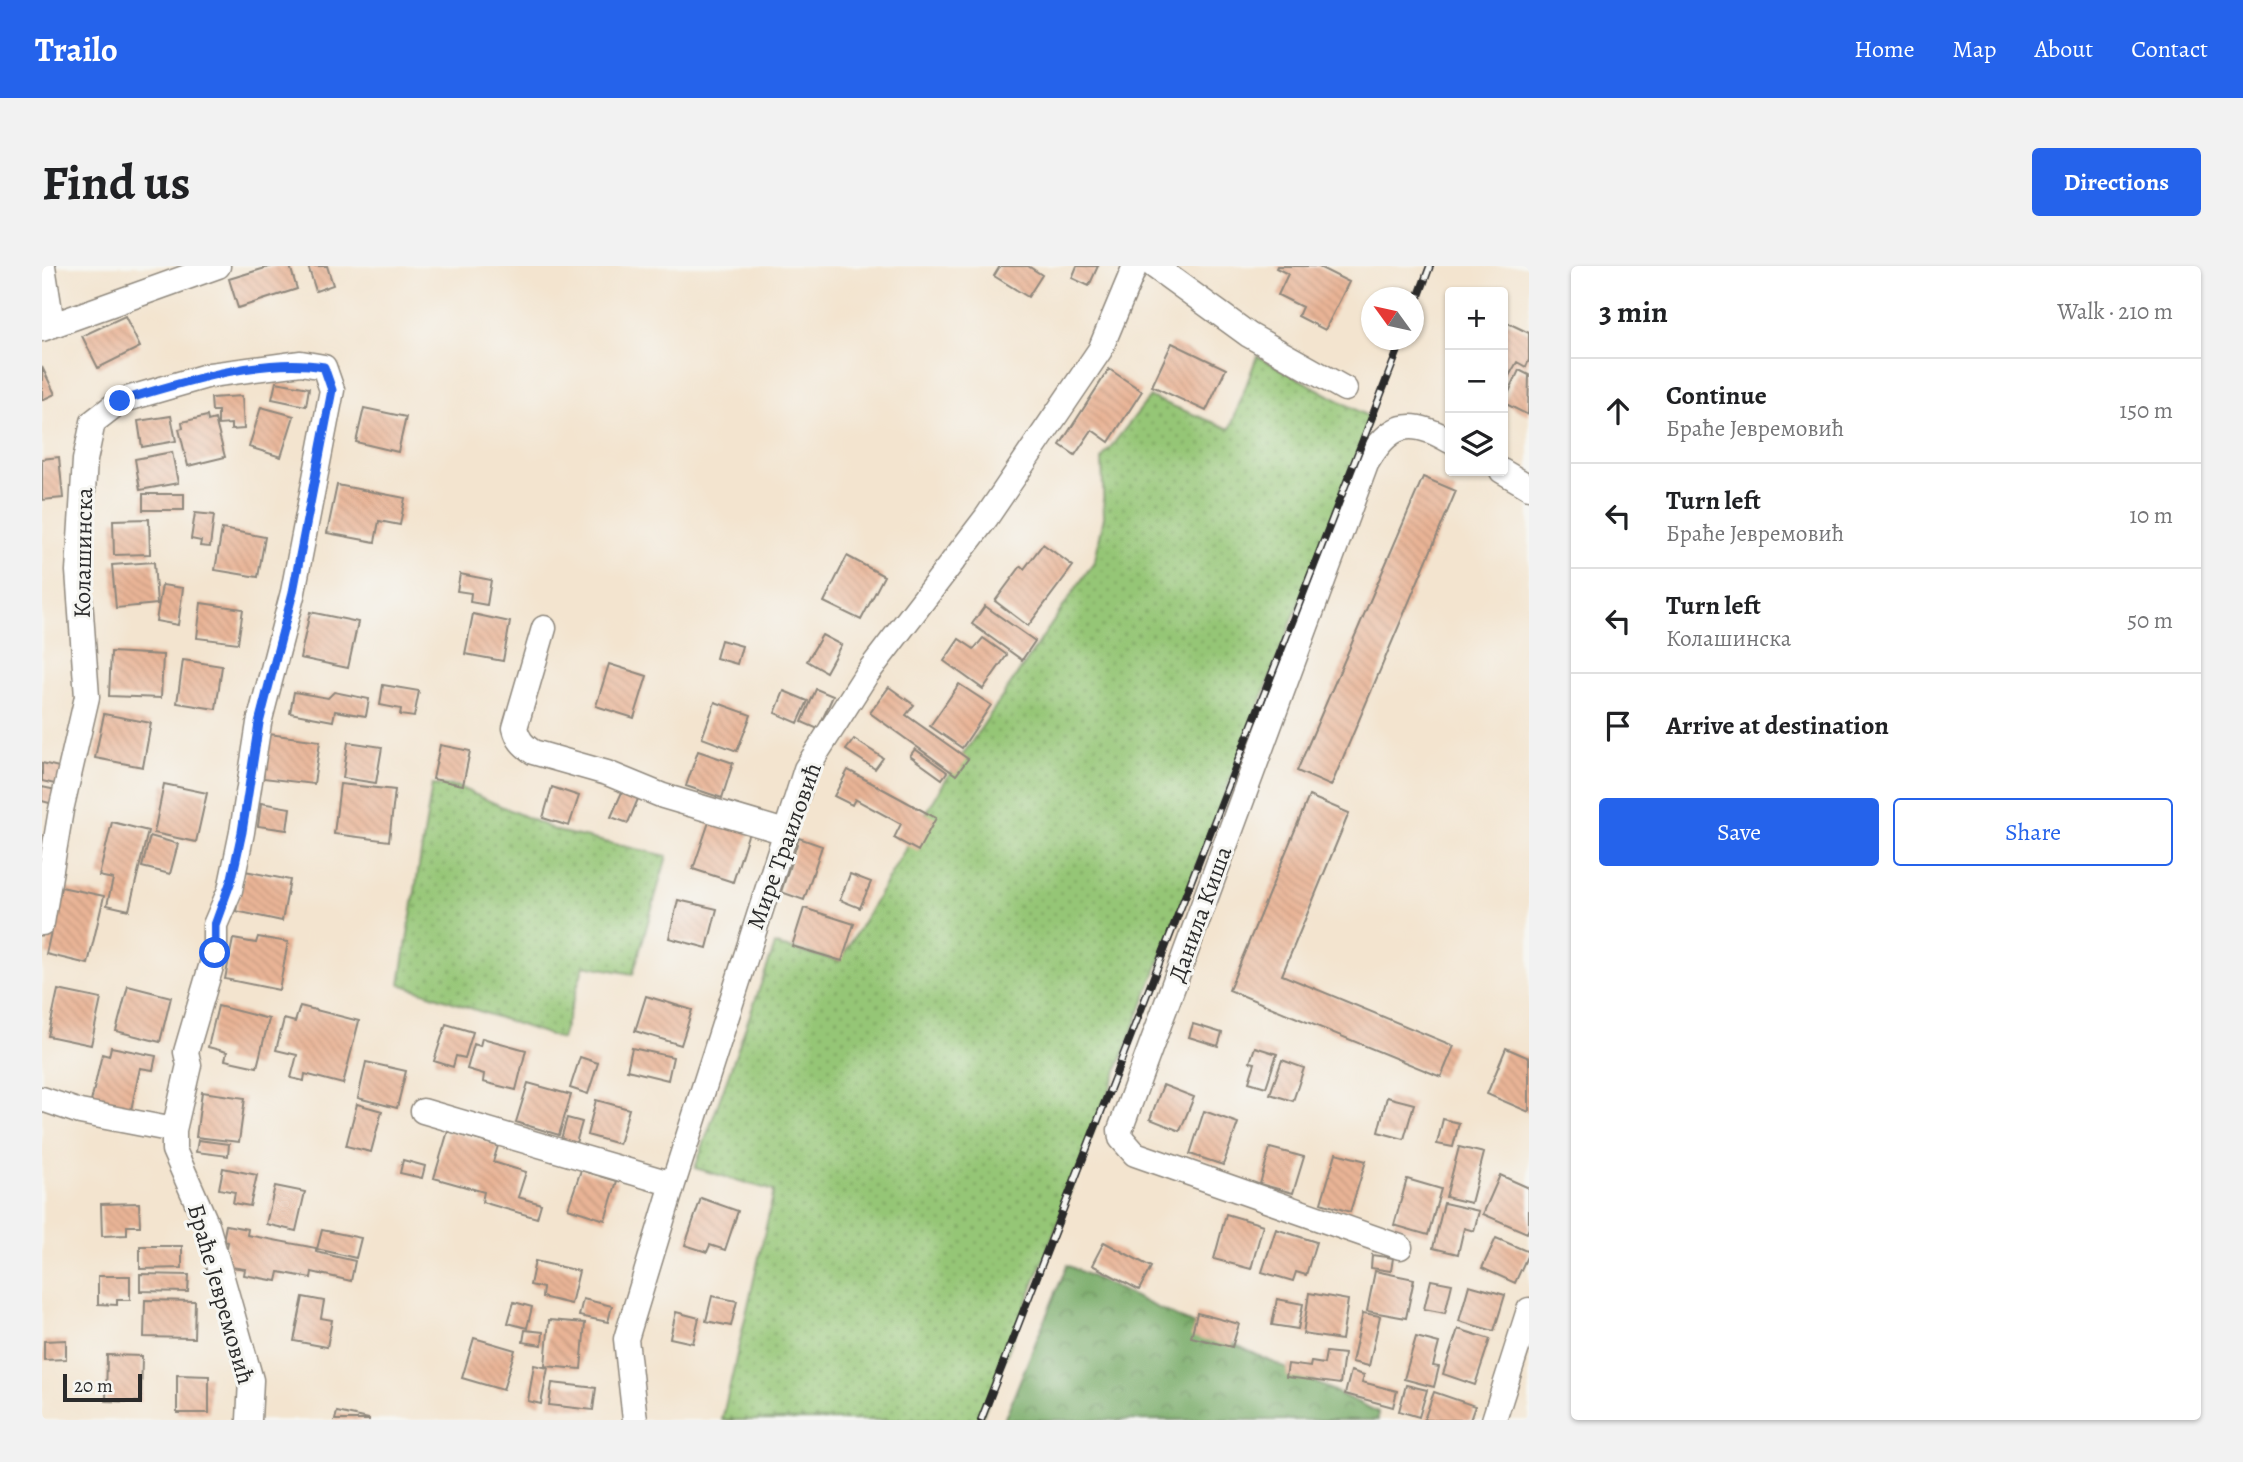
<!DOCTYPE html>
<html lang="en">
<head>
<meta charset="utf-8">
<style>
	:root { --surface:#fff; --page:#f2f2f2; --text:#202124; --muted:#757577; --line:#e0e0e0; --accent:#2563eb }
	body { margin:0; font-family:Alegreya,serif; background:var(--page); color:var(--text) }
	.controls { position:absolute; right:21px; top:21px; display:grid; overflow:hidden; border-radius:7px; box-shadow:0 2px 5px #0004 }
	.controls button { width:63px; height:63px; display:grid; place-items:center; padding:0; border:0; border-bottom:2px solid var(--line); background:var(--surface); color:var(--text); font:35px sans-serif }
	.compass { position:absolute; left:1319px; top:21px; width:63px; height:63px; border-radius:50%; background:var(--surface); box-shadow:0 2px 5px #0004; rotate:303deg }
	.scale { position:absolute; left:21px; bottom:18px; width:79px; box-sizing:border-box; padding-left:7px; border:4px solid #2b2b2b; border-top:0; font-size:19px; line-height:24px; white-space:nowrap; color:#2b2b2b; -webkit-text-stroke:5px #f6f6f2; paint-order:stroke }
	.stop { position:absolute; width:21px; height:21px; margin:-16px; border:5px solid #2563eb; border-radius:50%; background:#fff }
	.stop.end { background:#2563eb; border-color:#fff; box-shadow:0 2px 7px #0008 }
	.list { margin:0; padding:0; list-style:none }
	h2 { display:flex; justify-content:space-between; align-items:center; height:91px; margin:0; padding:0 28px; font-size:30px }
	h2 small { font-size:23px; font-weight:400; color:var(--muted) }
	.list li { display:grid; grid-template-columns:46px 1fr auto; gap:21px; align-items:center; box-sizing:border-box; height:105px; padding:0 28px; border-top:2px solid var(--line) }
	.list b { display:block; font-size:26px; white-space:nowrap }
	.list p { margin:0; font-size:23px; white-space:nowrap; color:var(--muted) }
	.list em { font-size:23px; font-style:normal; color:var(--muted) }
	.actions { display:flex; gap:14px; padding:21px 28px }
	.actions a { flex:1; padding:16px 0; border:2px solid var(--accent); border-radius:7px; text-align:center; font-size:24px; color:var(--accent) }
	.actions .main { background:var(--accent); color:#fff }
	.icon { flex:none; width:38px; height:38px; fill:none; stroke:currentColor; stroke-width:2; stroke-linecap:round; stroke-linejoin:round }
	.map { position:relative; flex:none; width:1487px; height:1154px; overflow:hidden; border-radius:7px }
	header { display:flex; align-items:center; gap:42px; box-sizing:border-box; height:98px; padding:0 35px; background:var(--accent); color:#fff }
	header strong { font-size:33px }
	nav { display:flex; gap:38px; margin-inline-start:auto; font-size:24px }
	.intro { display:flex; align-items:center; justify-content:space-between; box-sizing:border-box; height:168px; padding:0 42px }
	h1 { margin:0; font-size:49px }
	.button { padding:18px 32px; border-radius:7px; background:var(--accent); color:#fff; font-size:24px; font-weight:700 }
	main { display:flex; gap:42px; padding:0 42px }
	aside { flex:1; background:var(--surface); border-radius:7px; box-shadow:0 2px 5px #0004 }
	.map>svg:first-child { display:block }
</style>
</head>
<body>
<header>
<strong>Trailo</strong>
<nav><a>Home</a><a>Map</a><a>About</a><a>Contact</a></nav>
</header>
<div class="intro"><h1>Find us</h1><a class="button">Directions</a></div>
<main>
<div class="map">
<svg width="1487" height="1154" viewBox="0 0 1487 1154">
	<defs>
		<pattern id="grass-dots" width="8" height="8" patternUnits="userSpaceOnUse" patternTransform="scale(1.75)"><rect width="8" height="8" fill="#95c676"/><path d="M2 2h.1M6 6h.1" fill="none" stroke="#7aa161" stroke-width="1.8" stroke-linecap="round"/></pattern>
		<pattern id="forest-crowns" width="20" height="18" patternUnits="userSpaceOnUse" patternTransform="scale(1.75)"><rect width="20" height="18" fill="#78ab67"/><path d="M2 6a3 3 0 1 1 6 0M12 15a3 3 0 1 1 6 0" fill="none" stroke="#638b55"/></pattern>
		<pattern id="building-back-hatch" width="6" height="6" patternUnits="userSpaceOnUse" patternTransform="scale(1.75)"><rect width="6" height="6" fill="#e9b496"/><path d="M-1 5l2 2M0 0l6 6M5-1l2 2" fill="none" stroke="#c89b81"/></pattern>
	</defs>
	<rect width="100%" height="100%" fill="#f6f6f2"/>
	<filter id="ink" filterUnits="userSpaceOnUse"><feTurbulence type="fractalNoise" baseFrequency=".0143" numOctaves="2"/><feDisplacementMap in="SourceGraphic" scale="14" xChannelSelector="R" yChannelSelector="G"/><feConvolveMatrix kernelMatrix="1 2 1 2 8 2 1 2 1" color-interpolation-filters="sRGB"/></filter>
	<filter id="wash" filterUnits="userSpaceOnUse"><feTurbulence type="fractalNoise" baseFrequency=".00686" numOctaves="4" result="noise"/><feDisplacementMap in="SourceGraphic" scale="28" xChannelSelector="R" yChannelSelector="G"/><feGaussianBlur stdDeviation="1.57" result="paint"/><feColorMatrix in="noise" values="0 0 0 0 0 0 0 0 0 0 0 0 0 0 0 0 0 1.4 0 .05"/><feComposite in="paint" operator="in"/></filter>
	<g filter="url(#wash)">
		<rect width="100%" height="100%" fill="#f3e4cf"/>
		<path fill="url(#grass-dots)" stroke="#607850" stroke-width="2" d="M1215 90 1329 152 939 1154H680L732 925 653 902 733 679 798 695 903 515 1053 294 1062 251 1060 192 1108 131 1188 163Z
			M390 519 414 520 515 565 625 590 591 708 542 699 519 773 358 718Z"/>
		<path fill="url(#forest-crowns)" stroke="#526b49" stroke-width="2" d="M1025 999 1336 1146V1154H962Z"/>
		<g id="blocks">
			<path fill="url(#building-back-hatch)" d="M230 0H248L255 23 196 42 187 13Z
				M266 0H285L291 19 274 25Z
				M958 0H986L1000 9 986 31 952 10Z
				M1035 0H1056L1047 20 1030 12Z
				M1235 0H1275L1307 16 1283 64 1256 50 1260 41 1236 29 1246 8 1234 2Z
				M83 50 98 81 56 102 40 70Z
				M1462 55 1487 67V94L1484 101 1475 96 1467 110 1461 107Z
				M1130 77 1184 103 1164 145 1110 120Z
				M0 101 13 128 0 134Z
				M1067 103 1100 125 1067 176 1050 164 1033 189 1018 179Z
				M1477 104 1487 109 1486 149 1462 137Z
				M234 116 267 122 264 140 230 133Z
				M200 130 202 163 189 164V158L176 159V145H170L169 132Z
				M219 141 252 150 239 191 207 181Z
				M322 142 364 151 356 186 314 176Z
				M129 150 134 175 100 181 96 155Z
				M165 150 166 155 173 153 183 191 146 200 137 163 141 162 140 156Z
				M130 186 136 217 98 224 93 193Z
				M17 191 21 232 0 234V193Z
				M1381 211 1414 225 1289 520 1255 505Z
				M295 219 363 232 358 259 337 255 333 276 285 267Z
				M101 228H142V244H101Z
				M153 247 172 249 168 281 158 280 159 275 149 273Z
				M107 253 108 288 72 289 71 254Z
				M180 263 223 271 216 311 173 304Z
				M1001 278 1031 300 986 360 953 335 979 300 982 303Z
				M805 290 842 310 819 354 782 336Z
				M112 296 115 338 74 342 70 299Z
				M418 308 449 314 445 339 428 336 429 327 415 325Z
				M120 319 141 322 136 359 114 355Z
				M159 337 201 343 196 377 155 372Z
				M943 340 993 375 980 394 930 358Z
				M268 346 316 356 306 402 258 392Z
				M431 348 468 356 461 395 423 388Z
				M780 369 799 379 784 406 765 395Z
				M941 372 965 389 941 423 902 395 917 373 932 383Z
				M679 374 700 380 695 398 674 392Z
				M69 386 121 389 119 432 67 430Z
				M141 394 180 400 174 443 135 437Z
				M567 398 605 410 592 452 554 440Z
				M917 418 949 439 920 482 888 460Z
				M341 419 377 425 372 451 358 449 359 443 338 439Z
				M847 421 872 439 864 449 926 493 914 509 828 447Z
				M774 423 791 430 776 463 760 456Z
				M742 425 766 435 756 457 733 447Z
				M252 426 286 432 292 426 327 433 324 450 293 445 291 455 248 447Z
				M673 436 709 449 695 485 660 472Z
				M62 448 109 457 101 501 53 492Z
				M227 468 278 475 272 518 221 512Z
				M812 473 841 492 833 503 804 484Z
				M306 476 340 481 334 517 301 512Z
				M398 479 428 485 421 519 391 513Z
				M873 483 905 506 900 513 868 490Z
				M656 485 691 497 680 532 644 520Z
				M0 497 21 502 17 519 0 515Z
				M806 504 894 552 876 585 852 572 859 558 813 533 810 539 792 530Z
				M122 518 165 527 154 576 112 567Z
				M298 518 353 524 347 575 292 568Z
				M0 521 14 524 11 538 0 535Z
				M510 521 537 530 527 560 501 552Z
				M580 526 596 533 586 557 569 551Z
				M1267 530 1307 547 1240 709 1412 780 1399 811 1187 724Z
				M219 537 248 542 245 564 216 560Z
				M668 553 707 566 691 616 651 603Z
				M70 556 106 565 87 644 65 639 71 613 57 610Z
				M108 570 136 578 128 608 100 601Z
				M757 572 780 580 762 634 739 626Z
				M203 605 248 614 240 655 194 645Z
				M808 608 829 616 818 642 798 634Z
				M19 621 62 630 46 698 4 688Z
				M636 634 675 643 665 682 627 672Z
				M762 642 812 658 800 695 750 680Z
				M216 671 246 676 237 724 183 713 191 673 214 677Z
				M86 720 129 731 118 776 74 765Z
				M16 724 59 733 49 779 6 770Z
				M604 730 650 744 639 779 593 765Z
				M176 740 227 753 215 801 183 794 185 786 166 781Z
				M258 740 317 755 301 818 263 808 262 815 249 812 255 789 234 784 242 753 253 756Z
				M404 758 431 766 423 792 414 790 411 801 392 795Z
				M1151 758 1180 767 1176 780 1147 771Z
				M440 772 484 784 474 824 441 816 442 808 425 803 432 778 438 780Z
				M69 781 114 790 111 804 98 802 89 844 49 836 60 788 67 790Z
				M1213 781 1235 788 1224 821 1207 816 1213 797 1208 796Z
				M590 782 631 791 626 814 585 804Z
				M1464 782 1487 792V846L1445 828Z
				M538 791 556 797 546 828 528 822Z
				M1240 794 1262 802 1251 835 1228 828Z
				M324 796 364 805 355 842 316 832Z
				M486 817 529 829 517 869 474 856Z
				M1121 819 1152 831 1138 865 1108 853Z
				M160 826 203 832 197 876 154 871Z
				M1345 831 1372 838 1362 873 1336 866Z
				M554 834 587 843 577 878 545 869Z
				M315 838 340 845 329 886 304 880Z
				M1162 845 1196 857 1181 899 1148 888Z
				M525 852 540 856 534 877 519 873Z
				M1401 853 1417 857 1411 881 1395 878Z
				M406 865 456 880 451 896 484 906 476 931 499 938 495 952 440 936 442 926 392 912Z
				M156 874 187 878 186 890 154 886Z
				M1417 881 1442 887 1429 937 1404 931Z
				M1228 882 1262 891 1251 927 1218 918Z
				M1294 887 1324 895 1308 946 1279 937Z
				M361 894 383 900 380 912 358 907Z
				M181 902 215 909 208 940 191 937 193 926 177 923Z
				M539 904 575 915 563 954 526 942Z
				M1458 909 1487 922V962L1485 967 1441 948Z
				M1365 913 1399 923 1386 969 1352 959Z
				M233 920 263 926 254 965 224 958Z
				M659 932 696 945 683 984 668 979 665 986 643 979Z
				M97 937 98 960H85V969L60 970 59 938Z
				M1402 937 1437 945 1432 965 1422 962 1416 988 1391 982Z
				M1184 948 1221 959 1209 1003 1172 993Z
				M184 959 206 963 205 969 274 982V986L313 995 309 1015 270 1006 269 1012 237 1006 235 1015 202 1009 203 1003 182 1000 186 976 181 975Z
				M1234 963 1274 976 1264 1009 1254 1006 1251 1015 1220 1006Z
				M280 964 319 972 314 992 275 983Z
				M1454 972 1487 986 1473 1017 1440 1002Z
				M1062 976 1109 1001 1097 1024 1050 999Z
				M98 980H140V1002L98 1003Z
				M1330 989 1351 992 1349 1005 1329 1002Z
				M493 995 537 1005 529 1038 500 1031 501 1022 488 1019Z
				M1333 1005 1372 1013 1364 1052 1325 1045Z
				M98 1008 147 1009 146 1026 98 1025Z
				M56 1010H88V1034H75V1039L56 1038Z
				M1389 1014 1410 1018 1403 1047 1382 1043Z
				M1427 1019 1463 1029 1452 1065 1417 1055Z
				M1267 1027 1306 1034 1300 1074 1261 1068Z
				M670 1030 695 1035 689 1060 664 1055Z
				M261 1031 282 1035 279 1052 290 1054 285 1081 252 1075Z
				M541 1033 570 1040 566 1056 537 1050Z
				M1235 1033 1261 1038 1256 1063 1230 1059Z
				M103 1034 153 1035 152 1072 102 1071Z
				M472 1036 490 1041 485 1062 466 1057Z
				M634 1046 657 1052 651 1077 628 1072Z
				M1155 1047 1197 1058 1190 1081 1149 1071Z
				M1321 1047 1338 1050 1327 1100 1310 1096Z
				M507 1054 543 1057 539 1103 503 1100Z
				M1416 1063 1448 1073 1433 1119 1401 1108Z
				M483 1064 501 1066 500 1079 481 1076Z
				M1374 1071 1397 1077 1391 1100 1397 1101 1392 1121 1362 1113Z
				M432 1072 473 1084 461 1124 420 1112Z
				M24 1074V1093L2 1094V1075Z
				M1284 1086 1302 1088 1298 1118 1244 1111 1246 1098 1268 1101 1269 1096 1282 1098Z
				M65 1089 100 1090 99 1136 64 1135Z
				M492 1099 506 1102 499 1138 486 1135Z
				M1309 1105 1322 1109 1320 1116 1355 1125 1351 1141 1303 1128Z
				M135 1109 167 1110V1147H135Z
				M510 1117 554 1122 551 1144 507 1139Z
				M1364 1119 1385 1124 1377 1151 1357 1145Z
				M1392 1126 1433 1140 1428 1154H1382Z
				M295 1146 327 1153V1154H293Z"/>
		</g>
	</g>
	<g filter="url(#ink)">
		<use href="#blocks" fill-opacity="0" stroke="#8f887d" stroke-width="2"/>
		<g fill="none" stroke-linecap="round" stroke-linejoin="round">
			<defs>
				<path id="minor" d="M1 0 10 58
					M1112 0 1207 69 1303 123
					M0 63 176 0
					M1460 205 1487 221
					M502 362 473 462C476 474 481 479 491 486L565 507 621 530 743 566
					M0 657 19 544 45 431 36 305 43 194 51 156 78 135 168 109 259 97 282 101 290 124 251 326 217 457 200 566 188 624 173 659V687L144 786 147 799 132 864 38 846 0 833
					M381 845 631 918
					M132 864V884L165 959 209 1114 207 1154
					M1358 981 1093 888 1079 872 1078 864 1324 198C1347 157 1368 151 1408 175
					M593 1154 584 1073 631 918 764 503 824 409 944 252 1058 84 1093 0
					M1452 1154 1487 1044"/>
			</defs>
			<use href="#minor" stroke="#8f887d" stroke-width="27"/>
			<use href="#minor" stroke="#fff" stroke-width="24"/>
			<defs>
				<path id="rail" d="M1372 43 1388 0
					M939 1154 1360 74"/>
			</defs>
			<use href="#rail" stroke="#2b2b2b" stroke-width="8"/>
			<use href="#rail" stroke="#f6f6f2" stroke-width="5" stroke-dasharray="16" stroke-linecap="butt"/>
		</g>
	</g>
	<g fill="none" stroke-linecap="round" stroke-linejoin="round" filter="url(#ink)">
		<path stroke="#2563eb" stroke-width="9" d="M78 135C138 117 220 90 282 101L290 124 251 326 217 457 200 566 190 612 173 659V687"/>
	</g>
	<g text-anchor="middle" stroke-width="6" stroke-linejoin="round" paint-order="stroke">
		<g font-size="24" fill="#2b2b2b" stroke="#f6f6f2">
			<text transform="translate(41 287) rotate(-89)" y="8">Колашинска</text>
			<text transform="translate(742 580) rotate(-70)" y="8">Мире Траиловић</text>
			<text transform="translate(1158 648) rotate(-70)" y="8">Данила Киша</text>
			<text transform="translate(179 1028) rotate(74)" y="8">Браће Јевремовић</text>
		</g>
	</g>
</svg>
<div class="controls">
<button>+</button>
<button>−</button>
<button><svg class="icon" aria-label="layers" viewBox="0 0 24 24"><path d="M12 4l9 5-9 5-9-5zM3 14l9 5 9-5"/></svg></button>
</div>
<svg class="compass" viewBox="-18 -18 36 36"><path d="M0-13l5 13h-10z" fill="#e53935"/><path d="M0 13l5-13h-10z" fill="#757577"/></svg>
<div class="scale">20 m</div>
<div class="stop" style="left:173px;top:687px"></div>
<div class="stop end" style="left:78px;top:135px"></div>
</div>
<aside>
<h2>3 min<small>Walk · 210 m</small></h2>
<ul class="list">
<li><svg class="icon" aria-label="ahead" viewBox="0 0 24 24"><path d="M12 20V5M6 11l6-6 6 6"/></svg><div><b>Continue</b><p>Браће Јевремовић</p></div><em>150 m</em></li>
<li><svg class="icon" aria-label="left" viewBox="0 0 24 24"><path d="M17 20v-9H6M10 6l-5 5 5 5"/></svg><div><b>Turn left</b><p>Браће Јевремовић</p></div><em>10 m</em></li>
<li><svg class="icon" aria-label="left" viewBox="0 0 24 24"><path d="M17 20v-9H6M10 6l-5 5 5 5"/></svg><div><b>Turn left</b><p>Колашинска</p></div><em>50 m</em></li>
<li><svg class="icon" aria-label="arrive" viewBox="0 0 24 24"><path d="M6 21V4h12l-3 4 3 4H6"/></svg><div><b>Arrive at destination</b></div></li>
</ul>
<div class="actions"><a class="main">Save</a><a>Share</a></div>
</aside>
</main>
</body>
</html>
